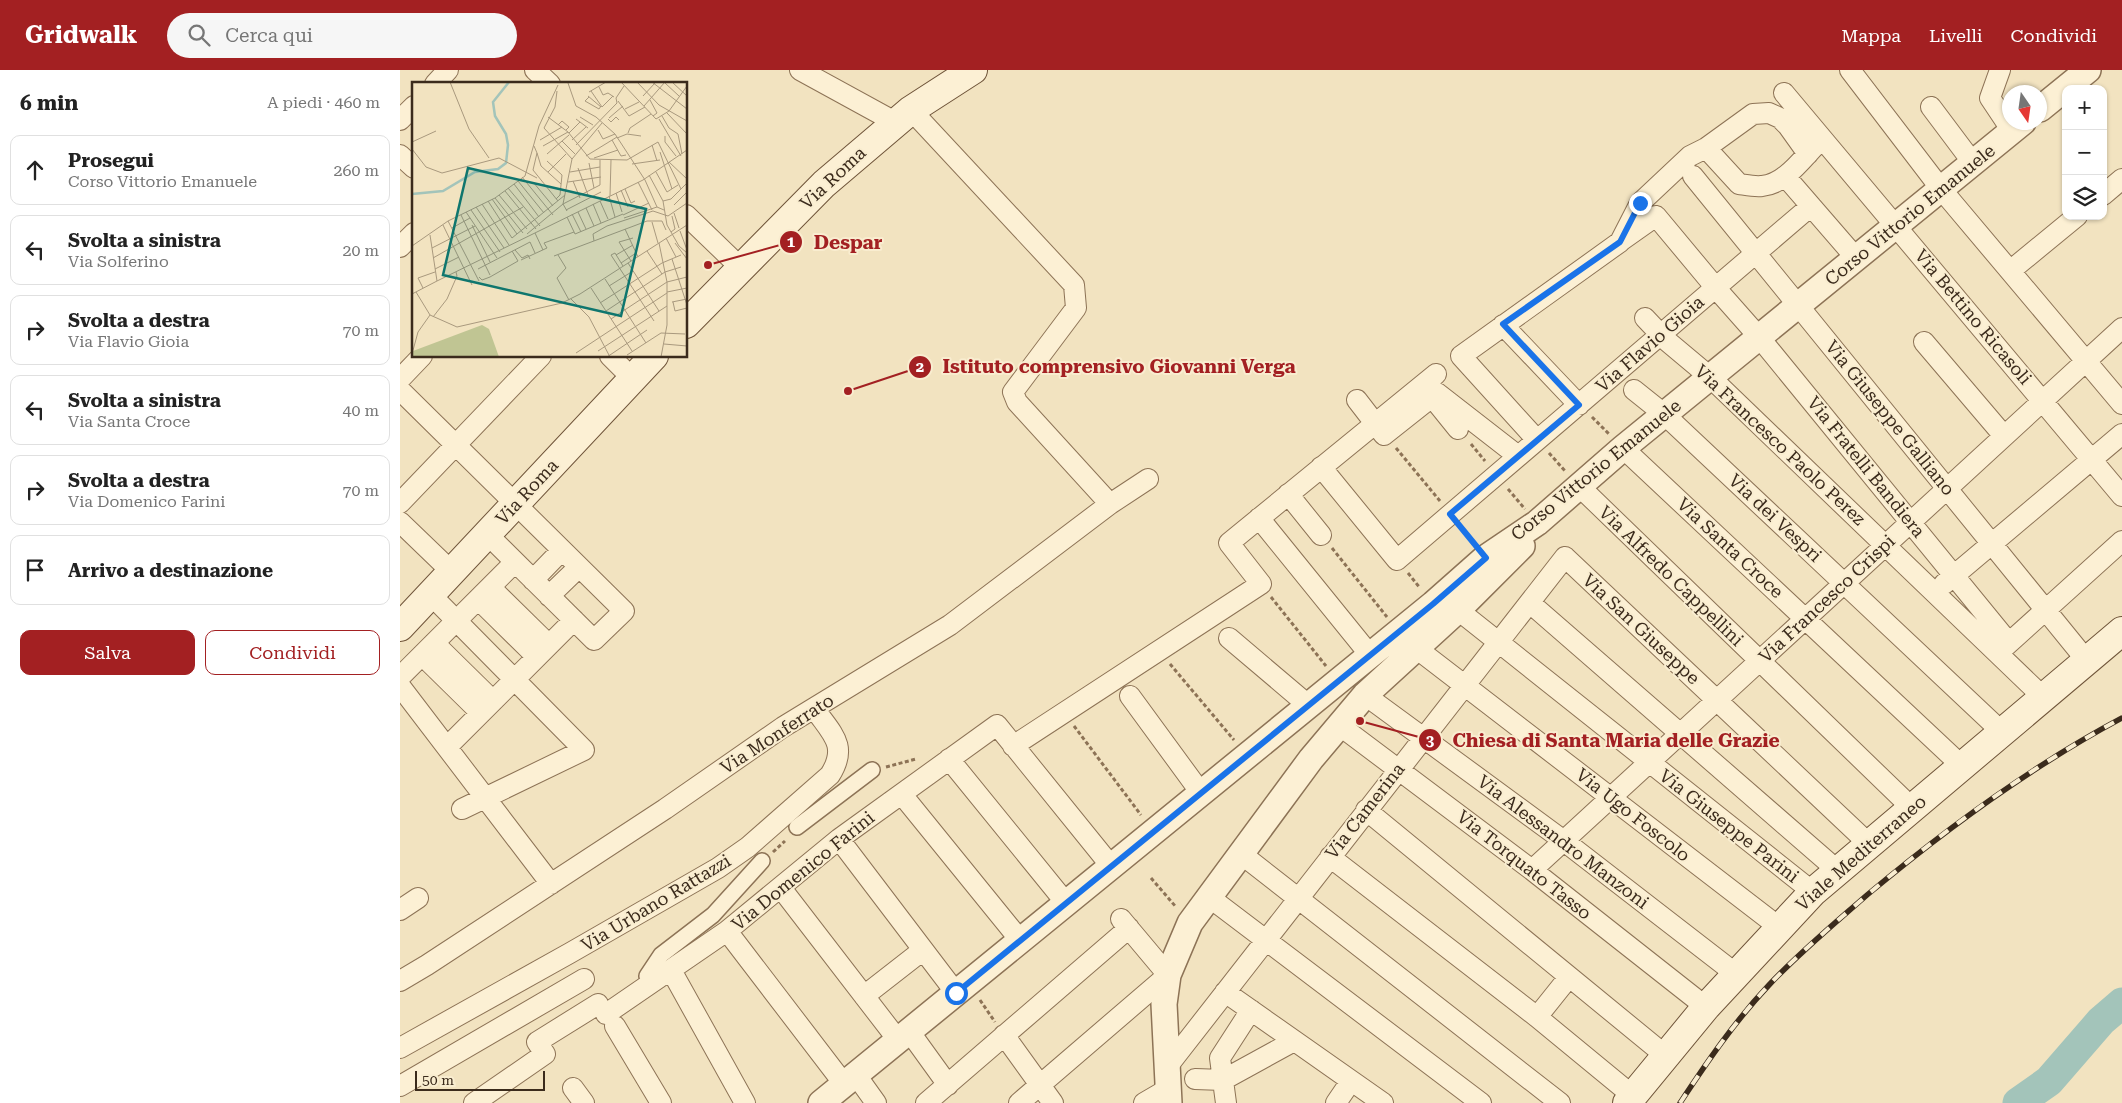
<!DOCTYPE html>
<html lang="it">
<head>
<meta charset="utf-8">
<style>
	:root { --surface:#fff; --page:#f6f6f6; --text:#222; --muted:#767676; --line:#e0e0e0; --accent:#a32022 }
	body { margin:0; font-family:"Roboto Serif",serif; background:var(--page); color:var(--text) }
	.controls { position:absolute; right:15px; top:15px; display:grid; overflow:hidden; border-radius:10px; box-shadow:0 1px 4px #0004 }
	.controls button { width:45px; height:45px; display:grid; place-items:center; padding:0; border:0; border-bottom:1px solid var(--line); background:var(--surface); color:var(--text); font:25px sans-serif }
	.compass { position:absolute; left:1602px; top:15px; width:45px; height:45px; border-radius:50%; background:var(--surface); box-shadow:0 1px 4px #0004; rotate:167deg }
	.scale { position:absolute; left:15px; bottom:12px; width:130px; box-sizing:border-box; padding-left:5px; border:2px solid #3b2b1c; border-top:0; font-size:14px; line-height:18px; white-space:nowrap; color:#3b2b1c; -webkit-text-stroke:4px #f9edd0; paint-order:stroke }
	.stop { position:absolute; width:15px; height:15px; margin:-11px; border:4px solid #1a73e8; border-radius:50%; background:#fff }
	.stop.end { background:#1a73e8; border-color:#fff; box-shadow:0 1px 5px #0008 }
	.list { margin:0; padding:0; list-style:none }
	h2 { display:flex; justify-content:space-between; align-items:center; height:65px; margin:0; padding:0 20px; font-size:21px }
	h2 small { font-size:16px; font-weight:400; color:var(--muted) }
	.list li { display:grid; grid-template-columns:32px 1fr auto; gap:15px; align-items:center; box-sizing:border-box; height:70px; margin:0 10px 10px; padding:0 10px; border:1px solid var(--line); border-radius:10px }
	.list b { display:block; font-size:19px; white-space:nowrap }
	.list p { margin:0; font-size:16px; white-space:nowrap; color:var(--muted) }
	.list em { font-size:16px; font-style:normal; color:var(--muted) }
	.actions { display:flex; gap:10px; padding:15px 20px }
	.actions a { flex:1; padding:11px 0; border:1px solid var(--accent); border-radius:10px; text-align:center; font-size:18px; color:var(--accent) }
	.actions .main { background:var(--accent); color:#fff }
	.icon { flex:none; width:28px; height:28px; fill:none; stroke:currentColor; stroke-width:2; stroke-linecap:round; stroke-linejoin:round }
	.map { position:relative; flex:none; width:1722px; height:1033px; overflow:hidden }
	header { display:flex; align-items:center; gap:30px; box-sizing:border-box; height:70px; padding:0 25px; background:var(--accent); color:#fff }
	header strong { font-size:24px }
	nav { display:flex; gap:28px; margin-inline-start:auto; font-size:18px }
	.search { width:350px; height:45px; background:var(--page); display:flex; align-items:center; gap:12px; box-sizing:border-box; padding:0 18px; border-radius:28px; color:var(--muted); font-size:19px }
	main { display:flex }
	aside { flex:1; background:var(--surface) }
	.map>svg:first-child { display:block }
</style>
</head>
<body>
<header>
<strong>Gridwalk</strong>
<div class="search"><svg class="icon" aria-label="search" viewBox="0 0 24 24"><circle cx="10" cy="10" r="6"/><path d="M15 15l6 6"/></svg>Cerca qui</div>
<nav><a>Mappa</a><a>Livelli</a><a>Condividi</a></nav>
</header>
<main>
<aside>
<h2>6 min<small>A piedi · 460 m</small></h2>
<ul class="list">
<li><svg class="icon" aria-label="ahead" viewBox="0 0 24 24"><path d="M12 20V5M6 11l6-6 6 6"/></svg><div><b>Prosegui</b><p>Corso Vittorio Emanuele</p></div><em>260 m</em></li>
<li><svg class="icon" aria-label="left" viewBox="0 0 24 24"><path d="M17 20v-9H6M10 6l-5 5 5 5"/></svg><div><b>Svolta a sinistra</b><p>Via Solferino</p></div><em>20 m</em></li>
<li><svg class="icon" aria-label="right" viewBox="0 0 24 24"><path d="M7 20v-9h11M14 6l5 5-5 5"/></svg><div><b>Svolta a destra</b><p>Via Flavio Gioia</p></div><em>70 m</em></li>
<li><svg class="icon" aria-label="left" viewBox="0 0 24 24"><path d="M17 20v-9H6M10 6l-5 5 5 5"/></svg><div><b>Svolta a sinistra</b><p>Via Santa Croce</p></div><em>40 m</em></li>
<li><svg class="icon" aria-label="right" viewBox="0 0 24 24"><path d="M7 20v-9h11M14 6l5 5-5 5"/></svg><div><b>Svolta a destra</b><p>Via Domenico Farini</p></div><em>70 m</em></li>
<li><svg class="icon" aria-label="arrive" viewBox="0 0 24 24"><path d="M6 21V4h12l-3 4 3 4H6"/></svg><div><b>Arrivo a destinazione</b></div></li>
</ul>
<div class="actions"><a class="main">Salva</a><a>Condividi</a></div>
</aside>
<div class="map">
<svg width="1722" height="1033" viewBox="0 0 1722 1033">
	<rect width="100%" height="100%" fill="#f2e3c0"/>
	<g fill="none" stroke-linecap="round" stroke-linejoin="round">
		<path stroke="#a3c4ba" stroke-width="31" d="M1618 1033 1649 1011 1701 951 1722 933"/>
		<defs>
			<path id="pedestrian" d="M397 757 472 700
				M247 906 261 885 313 845 362 791"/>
			<path id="minor" d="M135 0 150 14
				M400 0 495 52
				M1450 0 1541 119 1722 334
				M1600 0 1590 28 1612 61
				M35 14 48 0
				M1384 23 1722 426
				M1531 37 1573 93
				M511 40 674 215 676 238 613 322 617 332 710 434
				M0 50 14 36
				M1306 78 1339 114C1346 115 1355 117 1362 116 1385 114 1402 89 1417 74
				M0 85 14 98
				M1293 106 1687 591
				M1385 106 1456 188
				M1703 125 1722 109
				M286 145 342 199
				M1222 170 1256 146 1316 218
				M0 177 14 163
				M1610 201 1677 146
				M1321 224 1359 267 1609 573
				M1245 248 1261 265
				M1103 255 1179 335
				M1267 271 1310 307 1643 627
				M1524 272 1604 366
				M210 286 232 308
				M0 309 22 286
				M0 320 224 541 194 570 87 464
				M1234 320 1264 344 1602 662
				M957 330 984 365 1037 323 1118 386
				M1037 333 1058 359
				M1137 370 1061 286 1220 172 1240 133 1290 86 1306 78 1353 44 1369 43 1380 48 1388 56 1408 84
				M1223 378 1562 696
				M921 397 997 490 1411 136
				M1178 415 1512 738
				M888 424 921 465
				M0 433 141 286
				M859 448 970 585
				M0 452 52 502
				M133 510 162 480
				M1544 514 1722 364
				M90 517 149 575
				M31 525 184 680 62 739
				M149 526 179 497
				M78 529 137 587
				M1130 533 1437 800
				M1058 540 1413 822
				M829 568 908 635
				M34 573 93 631
				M1016 578 1379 857
				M1599 582 1722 471
				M22 585 81 643
				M0 607 115 492
				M0 616 151 814
				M965 625 1164 771 1336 904
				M730 626 801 723
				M939 655 1132 800 1306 937
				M613 676 861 514 829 473 1036 304
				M47 677 174 550
				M549 689 666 833
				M508 732 620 870
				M966 740 1266 986
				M439 769 556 923
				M840 783 1160 1033
				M930 787 1137 947 1233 1026
				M1132 800 1722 258
				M381 818 498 970
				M809 827 1081 1033
				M0 840 18 828
				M327 861 444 1014
				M271 900 345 1033
				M0 911 27 895 265 739 383 657 550 555 710 434 748 409
				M825 922 983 1033
				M464 926 523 880
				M206 944 327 861 439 769 597 655 711 796
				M1137 947 1169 907
				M215 956 261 1033
				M509 961 548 1015
				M604 965 653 1033
				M0 978 170 883 318 798 348 777 430 705C449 675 431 663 414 638
				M767 997 1165 487 1469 774
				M456 1005 476 1033
				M795 1009 823 1010 894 971
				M0 1016 184 909
				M173 1018 184 1033
				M74 1033 145 984 137 972 198 934
				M526 1033 729 858
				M619 1033 768 905 721 849
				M744 1033 768 1019
				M826 1033 820 988 851 940
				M936 1033 951 1011"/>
			<path id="tertiary" d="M1640 39 1688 0
				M421 1033 1033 534 1085 488 1137 453 1223 378 1623 52
				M769 1033 764 934 768 905 790 853 911 689 965 625 1058 540 1122 476"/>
			<path id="secondary" d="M286 254 424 114 511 40 573 0
				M0 557 254 286
				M1227 1033 1306 937 1413 822 1722 561"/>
		</defs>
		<use href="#pedestrian" stroke="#8d7356" stroke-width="18"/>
		<use href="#minor" stroke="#8d7356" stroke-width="22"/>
		<use href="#tertiary" stroke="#8d7356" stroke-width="28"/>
		<use href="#secondary" stroke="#6f5439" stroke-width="30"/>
		<path stroke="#8d7356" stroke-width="3" stroke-dasharray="4 2.5" stroke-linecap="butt" d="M1192 347 1209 364
			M1071 374 1085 391
			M996 378 1040 431
			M1149 383 1165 401
			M1108 419 1125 439
			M1061 458 1073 472
			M932 478 987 547
			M1008 503 1020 518
			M871 527 926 596
			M770 594 834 670
			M674 656 741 745
			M486 697 516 689
			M373 782 385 771
			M751 808 776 837
			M580 930 595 952"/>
		<use href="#pedestrian" stroke="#fcf0d4" stroke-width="15"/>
		<use href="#minor" stroke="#fcf0d4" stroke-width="20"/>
		<use href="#tertiary" stroke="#fcf0d4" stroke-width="25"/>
		<use href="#secondary" stroke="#fcf0d4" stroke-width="28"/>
		<defs>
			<path id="rail" d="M1280 1033C1307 992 1335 951 1369 915 1399 883 1434 854 1467 825 1547 758 1630 697 1722 648"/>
		</defs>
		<use href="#rail" stroke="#3b2b1c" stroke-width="5.5"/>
		<use href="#rail" stroke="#f9edd0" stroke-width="4" stroke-dasharray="11" stroke-linecap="butt"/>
	</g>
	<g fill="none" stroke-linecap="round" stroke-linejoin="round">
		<path stroke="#1a73e8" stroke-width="6" d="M556 923 1033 534 1086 488 1050 444 1179 335 1103 254 1220 172 1240 133"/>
	</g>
	<g text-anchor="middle" stroke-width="4" stroke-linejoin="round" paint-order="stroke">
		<g font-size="18" fill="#3b2b1c" stroke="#f9edd0">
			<text transform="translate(433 108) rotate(-43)" y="6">Via Roma</text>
			<text transform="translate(1510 145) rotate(-39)" y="6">Corso Vittorio Emanuele</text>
			<text transform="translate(1573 247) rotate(50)" y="6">Via Bettino Ricasoli</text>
			<text transform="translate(1250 274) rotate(-41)" y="6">Via Flavio Gioia</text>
			<text transform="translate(1490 348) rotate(51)" y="6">Via Giuseppe Galliano</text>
			<text transform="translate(1380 375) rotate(43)" y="6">Via Francesco Paolo Perez</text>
			<text transform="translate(1466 397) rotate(51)" y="6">Via Fratelli Bandiera</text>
			<text transform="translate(1196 400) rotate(-39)" y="6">Corso Vittorio Emanuele</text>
			<text transform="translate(127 422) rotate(-47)" y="6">Via Roma</text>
			<text transform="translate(1375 448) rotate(43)" y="6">Via dei Vespri</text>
			<text transform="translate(1330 478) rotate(43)" y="6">Via Santa Croce</text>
			<text transform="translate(1271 506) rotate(44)" y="6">Via Alfredo Cappellini</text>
			<text transform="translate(1427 529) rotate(-43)" y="6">Via Francesco Crispi</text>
			<text transform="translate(1241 559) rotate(43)" y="6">Via San Giuseppe</text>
			<text transform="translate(377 664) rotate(-33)" y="6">Via Monferrato</text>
			<text transform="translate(965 741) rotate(-52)" y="6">Via Camerina</text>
			<text transform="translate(1233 745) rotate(38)" y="6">Via Ugo Foscolo</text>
			<text transform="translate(1329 756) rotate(38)" y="6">Via Giuseppe Parini</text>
			<text transform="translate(1163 772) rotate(37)" y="6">Via Alessandro Manzoni</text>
			<text transform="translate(1461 783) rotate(-41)" y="6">Viale Mediterraneo</text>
			<text transform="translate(1124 795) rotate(38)" y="6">Via Torquato Tasso</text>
			<text transform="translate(403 801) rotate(-39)" y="6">Via Domenico Farini</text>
			<text transform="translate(256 833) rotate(-31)" y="6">Via Urbano Rattazzi</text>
		</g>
	</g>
	<g transform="translate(12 12)">
		<rect width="275" height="275" fill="#f2e3c0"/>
		<path d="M70 243 77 247 87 275H0L1 269Z" fill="#c0c593"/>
		<path fill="none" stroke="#a3c4ba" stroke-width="2.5" d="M0 112 31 109 63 90 86 87 94 81 96 63 94 52 83 34 81 20 97 0"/>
		<path fill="none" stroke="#a9997e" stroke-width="1" d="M38 0 57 47 77 76M209 0 244 37 257 29 275 4M225 0 247 23 275 39M240 0 275 27M260 0 275 14M156 1 164 24 184 35 203 52 233 98 245 125M253 1 267 14M187 5 191 13 196 11 202 15M145 9 143 25 132 46 160 77M179 9 190 25 201 14M177 10 194 0M176 14 189 25M231 14 243 1M177 15 173 19 187 27 189 24M238 18 245 31 241 34M206 19 217 34 233 25M232 24 253 0M213 27 227 20M255 31 275 52M250 34 257 46 266 52 270 72M136 35 156 50 178 77 215 78 246 60 269 107M168 35 181 43M197 36 211 24M164 37 176 46M196 37 199 40 204 35 207 38M247 37 269 74M146 43 150 39 157 45 154 48M186 48 191 57 203 52M157 51 168 40M216 51 218 46 239 32M253 54V60L264 74M205 56 215 52 229 54M128 58 150 45M160 58 174 45M200 58 209 74 214 73M150 59 163 72M0 60 24 49M164 63 205 21 204 16 212 4M240 63 245 79M122 64 125 71 121 88 146 119M131 64 156 50M0 67 14 85 30 91 87 76 125 96M248 70 260 107M125 71 129 84 149 102M135 72 157 53M174 74 205 55M182 76 206 68M135 79 150 93 148 113 144 117M257 80 275 97M177 81 182 106M220 82 248 78M166 86 176 113M136 90 154 72M158 90 188 85M244 90 255 110 266 103M237 93 251 119 255 143 267 164 275 171M110 95 141 133M106 99 132 131M161 99 168 116M121 100 141 124M156 100 189 95M226 100 240 128M102 102 127 135M96 106 128 144M213 107 219 121 223 119M209 108 216 125M93 109 124 147M204 111 210 130M87 113 115 147M197 114 203 135M198 114 199 78M83 116 111 151M80 117 105 152M76 119 100 156 153 113M188 119 196 137M251 119 259 117 275 101M70 122 97 163M181 122 189 141M262 123 275 110M64 125 92 166M174 126 182 144M59 128 88 170M154 128 189 110M155 129 151 122 188 103V78M54 130 85 176M166 130 174 147M262 131 267 146M160 132 169 150M49 133 78 193M211 133 237 121M155 135 163 152 211 132M212 136 245 125 252 128M36 139 67 199M240 140 246 161M31 143 60 203M60 143 78 180M40 146 58 136M213 147 226 175M268 149 275 168M259 150 263 147 260 134M123 151 131 168M115 152 151 122 160 77 190 41M254 156 264 175M182 159 181 152 195 144 241 129 256 134 275 121M247 161 255 200V243L249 275M263 161 275 177M0 164 36 139 83 116 113 94 127 44 146 3M20 166 63 144M103 168 110 176 116 173 118 177M235 169 250 192M146 173 154 186 145 196 157 218M204 173 221 163M142 174 235 139H250L254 148M21 176 111 125M260 177 275 223M109 178 135 166 132 161 162 150M219 179 207 160 221 156M209 181 224 171M216 181 247 229M211 184 203 171 199 173 242 239M23 187 47 175M66 187 118 160 123 171M67 195 70 198 78 195 106 179 100 169M193 197 234 261M25 199 231 98 275 68M197 204 221 189M11 206 6 196 23 190M179 206 220 269M4 210 18 233 45 245 150 221 168 212 275 143M255 210 275 206M0 212 25 199 18 153M159 217 177 235 198 275M260 220 275 217M261 220 263 229 275 226M188 221 250 181 269 173M194 229 253 190 269 185M21 235 35 217 45 194 44 190M199 237 255 200 275 195M252 262 275 264M186 269 255 224M164 271 255 211M0 272 6 250 18 233M215 273 249 251 273 252M195 275 235 248"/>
		<path fill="#0f766e" fill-opacity="0.15" stroke="#0f766e" stroke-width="2.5" d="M56 86 234 127 209 234 31 193Z"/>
		<rect width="275" height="275" fill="none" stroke="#3b2b1c" stroke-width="2.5"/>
	</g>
	<path fill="none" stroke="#a32022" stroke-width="2" d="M308 195L391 172M448 321L520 297M960 651L1030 670"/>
	<g fill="#a32022" stroke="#f9edd0" stroke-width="2">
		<circle cx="308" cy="195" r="5"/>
		<circle cx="448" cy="321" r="5"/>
		<circle cx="960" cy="651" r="5"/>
		<circle cx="391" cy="172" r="12"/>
		<circle cx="520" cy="297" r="12"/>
		<circle cx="1030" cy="670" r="12"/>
	</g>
	<g font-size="15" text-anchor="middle" font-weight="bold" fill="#fff">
		<text x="391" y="177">1</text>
		<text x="520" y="302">2</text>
		<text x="1030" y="676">3</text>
	</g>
	<g font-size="19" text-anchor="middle" font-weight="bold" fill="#a32022" stroke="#f9edd0" stroke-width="4" stroke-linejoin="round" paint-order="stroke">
		<text x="448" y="179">Despar</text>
		<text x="719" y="303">Istituto comprensivo Giovanni Verga</text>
		<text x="1216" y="677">Chiesa di Santa Maria delle Grazie</text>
	</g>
</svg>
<div class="controls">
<button>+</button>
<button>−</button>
<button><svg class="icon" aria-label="layers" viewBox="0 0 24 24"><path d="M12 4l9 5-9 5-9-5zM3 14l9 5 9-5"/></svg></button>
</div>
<svg class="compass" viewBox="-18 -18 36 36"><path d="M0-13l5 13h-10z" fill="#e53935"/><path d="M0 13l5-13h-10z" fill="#767676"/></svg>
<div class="scale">50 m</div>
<div class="stop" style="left:556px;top:923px"></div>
<div class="stop end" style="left:1240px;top:133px"></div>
</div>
</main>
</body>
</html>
